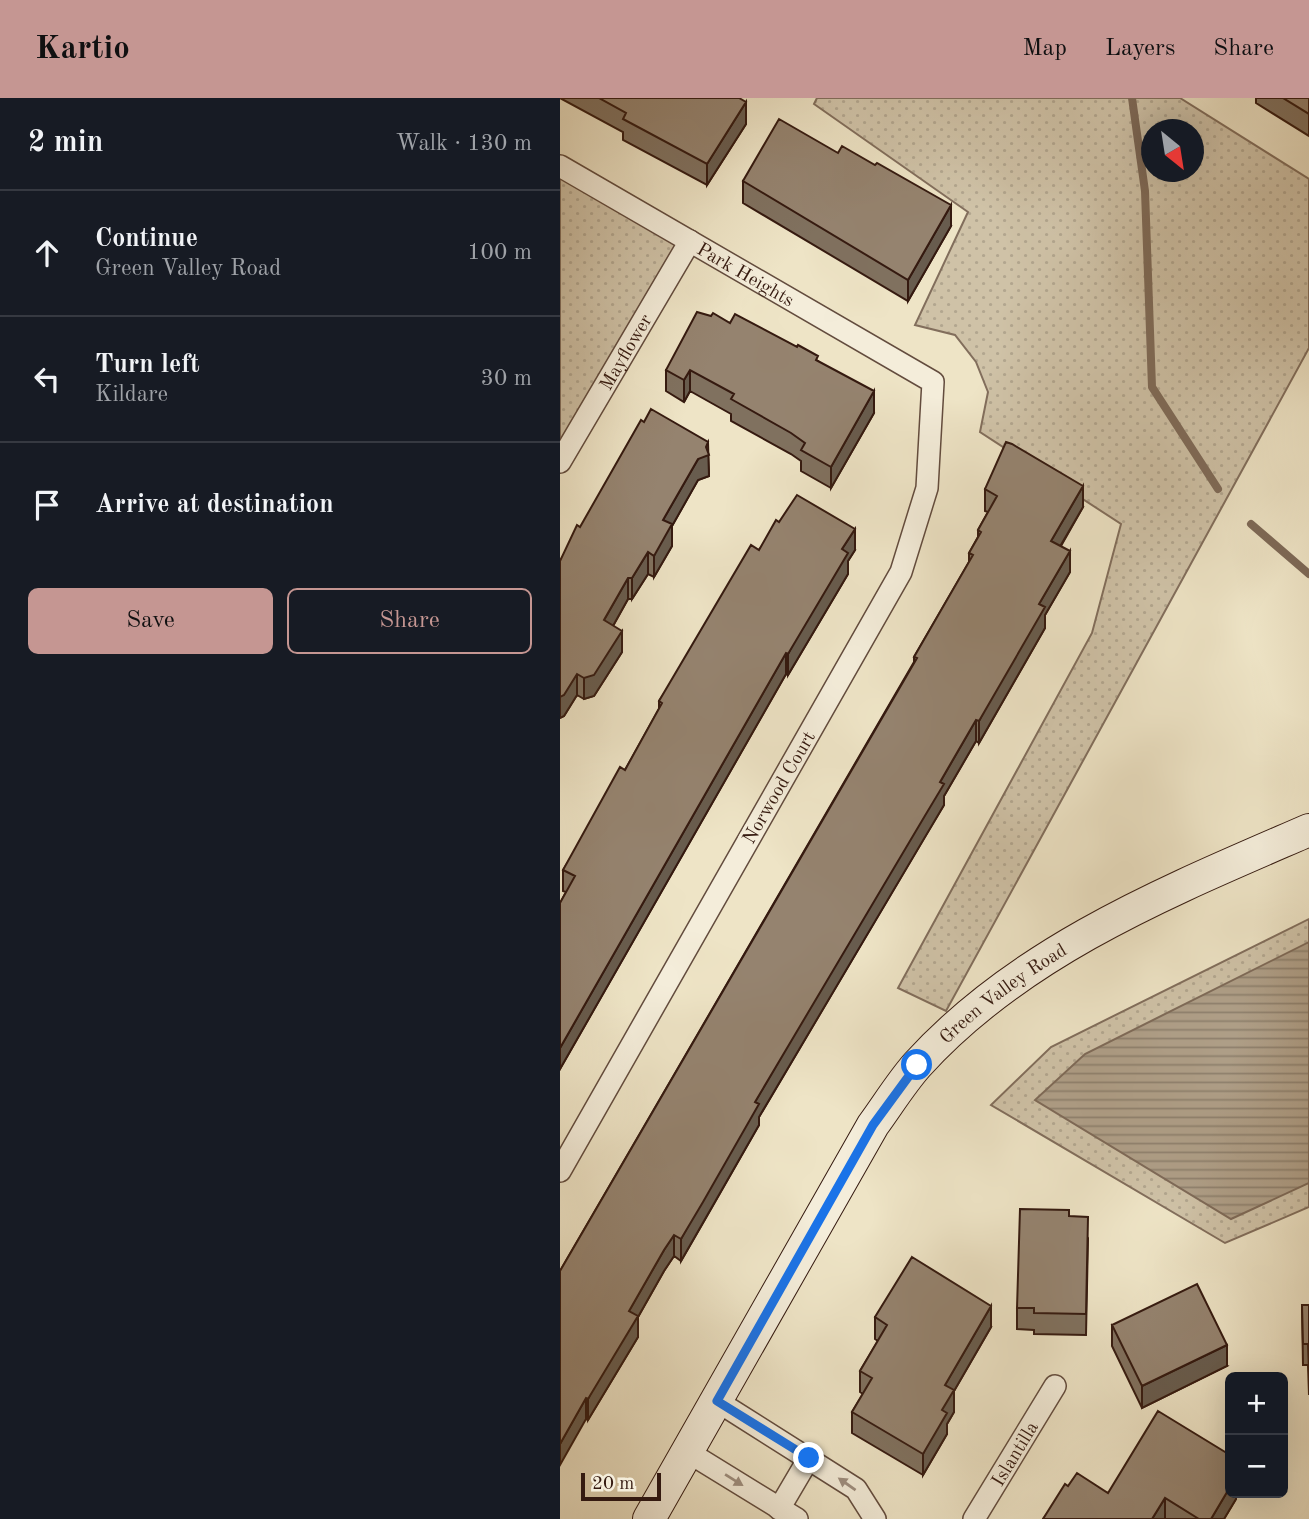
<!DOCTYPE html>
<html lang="en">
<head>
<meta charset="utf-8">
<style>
	:root { --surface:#171b24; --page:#20242c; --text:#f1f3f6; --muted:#9ea1a6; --line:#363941; --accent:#c59692 }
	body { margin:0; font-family:"Old Standard TT",serif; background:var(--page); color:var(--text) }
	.controls { position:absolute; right:21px; bottom:21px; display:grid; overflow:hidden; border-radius:10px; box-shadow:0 7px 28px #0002 }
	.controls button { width:63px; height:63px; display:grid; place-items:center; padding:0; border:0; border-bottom:2px solid var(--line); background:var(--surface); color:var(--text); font:35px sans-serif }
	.compass { position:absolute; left:581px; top:21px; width:63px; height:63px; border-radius:50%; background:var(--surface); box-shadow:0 7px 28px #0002; rotate:150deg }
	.scale { position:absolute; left:21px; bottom:18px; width:80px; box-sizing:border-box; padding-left:7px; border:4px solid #351a10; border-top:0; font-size:19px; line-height:24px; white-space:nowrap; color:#351a10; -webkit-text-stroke:5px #f4edda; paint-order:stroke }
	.stop { position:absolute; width:21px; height:21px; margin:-16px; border:5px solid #1a73e8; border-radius:50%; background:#fff }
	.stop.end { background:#1a73e8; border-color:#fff; box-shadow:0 2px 7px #0008 }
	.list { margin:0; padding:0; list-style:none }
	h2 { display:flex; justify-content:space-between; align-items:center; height:91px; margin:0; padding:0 28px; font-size:30px }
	h2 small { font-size:23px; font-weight:400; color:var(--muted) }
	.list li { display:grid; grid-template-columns:46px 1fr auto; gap:21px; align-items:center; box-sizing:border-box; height:126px; padding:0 28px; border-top:2px solid var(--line) }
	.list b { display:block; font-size:26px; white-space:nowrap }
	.list p { margin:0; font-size:23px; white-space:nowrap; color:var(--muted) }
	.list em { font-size:23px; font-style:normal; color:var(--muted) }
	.actions { display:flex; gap:14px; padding:21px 28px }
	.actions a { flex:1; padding:16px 0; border:2px solid var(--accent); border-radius:10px; text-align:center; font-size:24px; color:var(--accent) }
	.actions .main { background:var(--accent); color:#111 }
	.icon { flex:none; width:38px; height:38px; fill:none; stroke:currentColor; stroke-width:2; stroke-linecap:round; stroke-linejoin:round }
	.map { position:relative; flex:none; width:749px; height:1421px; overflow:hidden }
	header { display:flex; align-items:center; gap:42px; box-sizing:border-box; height:98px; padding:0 35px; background:var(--accent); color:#111 }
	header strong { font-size:33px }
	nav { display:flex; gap:38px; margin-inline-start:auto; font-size:24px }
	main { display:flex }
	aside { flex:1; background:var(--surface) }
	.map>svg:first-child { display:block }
</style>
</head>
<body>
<header>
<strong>Kartio</strong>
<nav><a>Map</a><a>Layers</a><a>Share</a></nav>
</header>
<main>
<aside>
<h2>2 min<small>Walk · 130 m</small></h2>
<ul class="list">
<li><svg class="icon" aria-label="ahead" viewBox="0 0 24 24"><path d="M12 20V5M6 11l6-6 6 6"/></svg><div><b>Continue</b><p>Green Valley Road</p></div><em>100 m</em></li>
<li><svg class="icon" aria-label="left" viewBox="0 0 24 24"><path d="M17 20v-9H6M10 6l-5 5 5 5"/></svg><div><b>Turn left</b><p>Kildare</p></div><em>30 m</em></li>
<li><svg class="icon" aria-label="arrive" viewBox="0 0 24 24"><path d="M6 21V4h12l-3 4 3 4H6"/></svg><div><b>Arrive at destination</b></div></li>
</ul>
<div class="actions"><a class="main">Save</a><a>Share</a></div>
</aside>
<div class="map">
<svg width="749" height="1421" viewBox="0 0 749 1421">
	<defs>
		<pattern id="park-dots" width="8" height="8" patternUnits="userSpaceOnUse" patternTransform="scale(1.75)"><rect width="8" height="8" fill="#cfc2a7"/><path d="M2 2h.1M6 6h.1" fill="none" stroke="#b2a68f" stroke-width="1.8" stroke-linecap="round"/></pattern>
		<pattern id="water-rules" width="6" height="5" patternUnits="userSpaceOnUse" patternTransform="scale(1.75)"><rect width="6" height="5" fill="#af9f88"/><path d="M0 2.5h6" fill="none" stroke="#8f816e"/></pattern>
	</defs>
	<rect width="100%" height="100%" fill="#eee4c6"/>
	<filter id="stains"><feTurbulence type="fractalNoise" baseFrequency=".00286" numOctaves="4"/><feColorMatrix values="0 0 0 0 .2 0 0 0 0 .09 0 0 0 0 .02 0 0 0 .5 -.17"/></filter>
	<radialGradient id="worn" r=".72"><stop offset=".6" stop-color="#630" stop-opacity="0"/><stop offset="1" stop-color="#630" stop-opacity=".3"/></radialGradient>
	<path fill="url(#park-dots)" stroke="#826e5c" stroke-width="2" fill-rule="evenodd" d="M257 0H620L749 81V250L386 913 338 890 532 535 561 426 420 334 428 294 416 264 395 237 355 227 408 114 254 6ZM592 32H634V74H592Z
		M0 69 130 143 0 364Z
		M749 821V1109L665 1145 431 1007 491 949Z"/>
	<path fill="url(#water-rules)" stroke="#7e6a58" stroke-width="2" d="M749 844V1085L671 1121 475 1002 525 956Z"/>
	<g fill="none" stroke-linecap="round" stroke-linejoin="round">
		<path stroke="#7e6a58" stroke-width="8" d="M572 0 585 93 592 289 658 391
			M691 426 749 476"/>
		<defs>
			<g id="street">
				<path id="s1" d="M0 68 373 284 367 390 341 474 0 1073"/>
				<path id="s2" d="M0 364 130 143"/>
				<path d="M157 1303 296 1391 315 1421"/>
				<path d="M128 1354 237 1421"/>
				<path d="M219 1411 249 1360"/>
				<path id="s3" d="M414 1421 495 1288"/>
			</g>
			<g id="secondary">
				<path id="s4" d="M89 1421 313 1027C327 1008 341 985 357 967 461 852 611 792 749 732"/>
			</g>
		</defs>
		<use href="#street" stroke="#634c3e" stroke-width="24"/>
		<use href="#secondary" stroke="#351a10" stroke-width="34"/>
		<use href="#street" stroke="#f4edda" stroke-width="21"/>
		<use href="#secondary" stroke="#f4edda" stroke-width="32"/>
	</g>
	<path fill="#80715f" stroke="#351a10" stroke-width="2" d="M0 0H179L186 26 147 87 63 42V34Z
		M696 0H749V38L696 5Z
		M183 83 391 128 348 203 183 105Z
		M170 225 258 263 314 315 271 390 241 373V363L231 356 171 323V316L130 293 124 304 106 293V272Z
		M148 355 149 378 138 382 112 428V448L94 479 88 476 72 501H68L53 528 62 554 34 598 24 601 17 597 4 618 0 620V463L20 429Z
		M425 391 523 409 501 448 510 474 485 517V530L419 645 416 643 384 698V707L366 737 199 1019V1027L143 1125 121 1163 114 1158 104 1173 78 1219V1239L28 1322 26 1321 0 1173 354 564V559L409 464V455L418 439V432L428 414 425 413Z
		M219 424 295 452 288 463V476L228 577 226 576 0 971V805L6 794 3 793V772L65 672 99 611V603L199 452Z
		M509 1118 528 1140 526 1237 474 1236V1232L457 1231V1210Z
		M742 1207H749V1297L748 1267H743Z
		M315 1219 431 1229 394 1293V1314L387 1326V1336L363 1377 292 1335V1314L303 1296 300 1294V1273L318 1243 315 1241Z
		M552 1227 667 1268 582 1310 552 1248Z
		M508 1388 548 1395H676V1401L664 1421H483Z"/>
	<path fill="#685c4e" stroke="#351a10" stroke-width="2" d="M186 4V26L147 87V66Z
		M391 107V128L348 203V182Z
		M130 272V293L124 304V282Z
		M314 293V315L271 390V369Z
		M148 344 149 378 138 382 112 428V448L94 479V458L103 422Z
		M523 388V409L491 464V443Z
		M295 431V452L288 463V476L228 577V556L282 451Z
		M510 453V474L485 517V530L419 645V623L479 506Z
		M88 454V476L72 501V480Z
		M68 480V501L44 544V522Z
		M62 533V554L34 598 24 601V580Z
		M226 555V576L0 971V950Z
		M17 576V597L4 618 0 620V599Z
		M416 622V643L384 698V707L199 1019V1027L121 1163V1141L195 1004Z
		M114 1137V1158L104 1173 78 1219V1239L28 1322V1301L69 1213 104 1152Z
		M431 1208V1229L394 1293V1314L387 1326V1336L363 1377V1356L382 1312 385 1287Z
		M667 1247V1268L582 1310V1288Z
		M26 1300V1321L0 1367V1346Z
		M670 1389V1395H676V1401L664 1421H651Z
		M605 1400V1421H592Z"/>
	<path fill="#95836f" stroke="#351a10" stroke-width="2" d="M39 0H179L186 4 147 66 63 21 66 15Z
		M723 0H749V16Z
		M219 21 278 55 282 48 315 67 317 65 391 107 348 182 183 83Z
		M137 214 151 218 153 215 170 225 175 216 237 249 238 247 258 258 256 262 314 293 271 369 241 352 245 345 231 335 171 301 174 296 130 272 124 282 106 272Z
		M91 311 148 344 146 349 149 357 138 361 103 422 112 426 94 458 88 454 72 480H68L44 522 62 533 34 577 24 580 17 576 4 597 0 599V463L17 427 20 429 81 322 84 324Z
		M446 344 452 346 523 388 491 443 510 453 479 506 485 509 419 623 416 622 380 684 384 686 366 716 195 1004 199 1006 143 1104 121 1141 114 1137 104 1152 69 1213 78 1218 28 1301 26 1300 0 1346V1173L357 560 354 559 413 457 409 455 421 434 418 432 437 398 425 391Z
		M237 397 295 431 282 451 288 455 228 556 226 555 0 950V805L15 778 3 772 60 669 65 672 102 605 99 603 191 447 199 452 216 422 219 424Z
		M460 1111 509 1112V1118L528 1119 526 1216 474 1215V1210H457Z
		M352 1159 431 1208 385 1287 394 1292 382 1312 387 1315 363 1356 292 1314 312 1280 300 1273 327 1227 315 1219Z
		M637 1186 667 1247 582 1288 552 1227Z
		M742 1207H749V1275L748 1246H743Z
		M598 1313 670 1357V1389L651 1421H639L605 1400 592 1421H483L505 1386 508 1388 517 1375 548 1395Z"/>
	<defs><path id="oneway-solid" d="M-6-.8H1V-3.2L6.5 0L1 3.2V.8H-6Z" transform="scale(1.75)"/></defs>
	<g fill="#9e8e7f">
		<use href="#oneway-solid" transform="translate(174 1382) rotate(32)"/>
		<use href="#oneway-solid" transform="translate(287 1386) rotate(-145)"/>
	</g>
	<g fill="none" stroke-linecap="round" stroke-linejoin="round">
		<path stroke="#1a73e8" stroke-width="9" d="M249 1360 157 1303 313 1027 357 967"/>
	</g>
	<g text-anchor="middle" stroke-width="6" stroke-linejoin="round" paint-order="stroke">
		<g font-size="19" fill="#351a10" stroke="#f4edda">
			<text dy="7" stroke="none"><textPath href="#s1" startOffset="215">Park Heights</textPath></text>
			<text dy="7" stroke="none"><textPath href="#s2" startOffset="128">Mayflower</textPath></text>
			<text transform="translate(218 689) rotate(-60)" y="7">Norwood Court</text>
			<text dy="7" stroke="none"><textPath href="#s4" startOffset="640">Green Valley Road</textPath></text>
			<text dy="7" stroke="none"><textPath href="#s3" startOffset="77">Islantilla</textPath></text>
		</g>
	</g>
	<rect width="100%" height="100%" filter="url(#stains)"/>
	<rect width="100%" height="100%" fill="url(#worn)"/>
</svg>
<div class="controls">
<button>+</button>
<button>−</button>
</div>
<svg class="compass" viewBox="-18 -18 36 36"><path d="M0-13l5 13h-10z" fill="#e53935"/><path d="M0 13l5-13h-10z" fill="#9ea1a6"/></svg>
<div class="scale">20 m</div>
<div class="stop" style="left:357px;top:967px"></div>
<div class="stop end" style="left:249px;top:1360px"></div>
</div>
</main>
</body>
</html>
